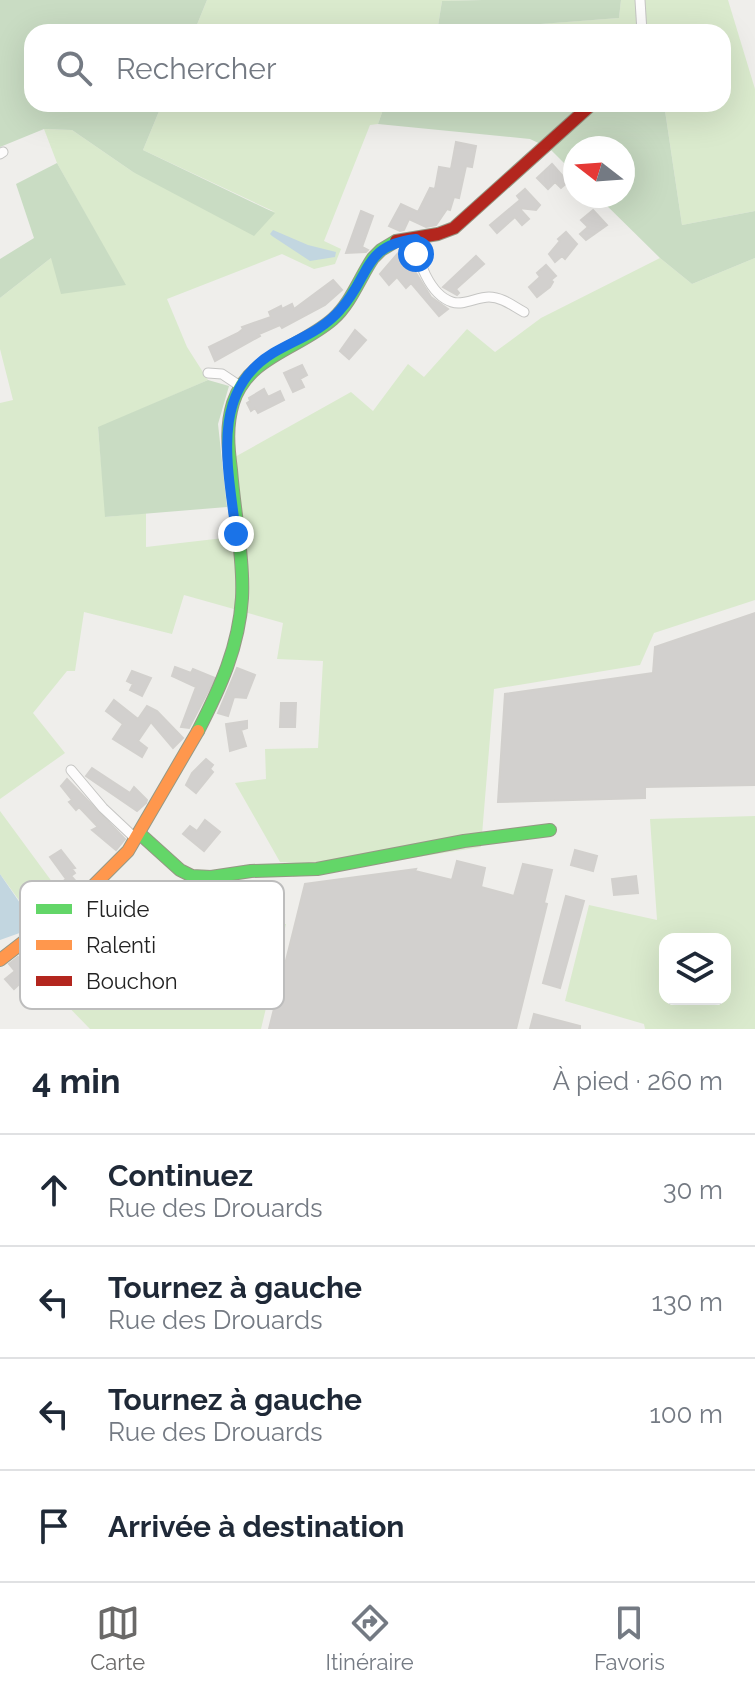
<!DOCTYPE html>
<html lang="fr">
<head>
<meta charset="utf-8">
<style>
	:root { --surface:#fff; --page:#f6f6f7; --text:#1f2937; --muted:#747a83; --line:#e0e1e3; --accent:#6a6968 }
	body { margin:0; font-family:Raleway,sans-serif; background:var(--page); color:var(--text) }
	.controls { position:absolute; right:24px; bottom:24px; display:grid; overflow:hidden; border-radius:16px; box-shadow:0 8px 32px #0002 }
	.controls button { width:72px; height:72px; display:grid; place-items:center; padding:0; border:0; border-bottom:2px solid var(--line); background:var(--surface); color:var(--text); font:40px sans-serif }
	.compass { position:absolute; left:563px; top:136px; width:72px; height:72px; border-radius:50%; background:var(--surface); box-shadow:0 8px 32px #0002; rotate:287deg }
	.stop { position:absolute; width:24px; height:24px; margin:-18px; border:6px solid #1a73e8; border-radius:50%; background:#fff }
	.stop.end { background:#1a73e8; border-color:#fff; box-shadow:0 2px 8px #0008 }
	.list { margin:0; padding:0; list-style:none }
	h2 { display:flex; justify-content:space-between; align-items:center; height:104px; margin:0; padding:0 32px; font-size:34px }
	h2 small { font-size:26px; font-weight:400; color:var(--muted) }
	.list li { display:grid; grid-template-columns:52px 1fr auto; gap:24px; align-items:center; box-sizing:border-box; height:112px; padding:0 32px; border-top:2px solid var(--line) }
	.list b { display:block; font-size:30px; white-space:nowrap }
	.list p { margin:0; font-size:26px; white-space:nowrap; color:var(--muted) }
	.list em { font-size:26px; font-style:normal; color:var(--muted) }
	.icon { flex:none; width:44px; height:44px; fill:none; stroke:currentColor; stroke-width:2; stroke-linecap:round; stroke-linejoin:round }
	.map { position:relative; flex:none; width:755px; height:1029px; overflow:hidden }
	.search { position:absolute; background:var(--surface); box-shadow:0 8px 32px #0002; left:24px; right:24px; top:24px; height:88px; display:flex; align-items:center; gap:20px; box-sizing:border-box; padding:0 28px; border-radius:24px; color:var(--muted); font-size:30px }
	.sheet { height:552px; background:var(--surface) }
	nav { display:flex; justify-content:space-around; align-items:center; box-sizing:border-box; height:112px; border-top:2px solid var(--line); background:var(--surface); font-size:22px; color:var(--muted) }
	nav a { display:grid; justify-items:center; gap:4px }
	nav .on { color:var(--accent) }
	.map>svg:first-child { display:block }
</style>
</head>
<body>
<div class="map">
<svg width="755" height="1029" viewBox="0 0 755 1029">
	<rect width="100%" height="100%" fill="#efeeeb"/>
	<path fill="#daeacd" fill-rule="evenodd" d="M207 0H482L442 1 437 32H194Z
		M621 0H728L755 89V211L682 225 664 104H723V32H459V30L619 18Z
		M162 104H385L378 124 370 125 324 241 341 249 335 264 314 269 282 254 167 299 187 347 208 380 98 428 106 517 146 513V547L241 536 233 458 351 392 373 411 408 364 424 377 467 329 495 352 541 318 660 258 692 284 755 258V600L654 633 640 665 494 689 481 847 293 877 296 863 280 862 235 783 266 779 265 749 318 748 323 661 277 659 283 623 184 595 172 634 84 612 75 671H67L33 713 65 753 0 799V403L13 400 0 349V298L51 258 125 285 57 163 44 129 72 130 133 172 275 212 143 150Z
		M0 811 61 894C51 901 34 898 21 903L0 874Z
		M755 816V1029H645L644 1024 565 1001 589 905 657 920 650 819ZM665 939H725V999H665Z
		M171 907 180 911 177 928 230 935 234 922 286 924 261 1029H90L56 994 23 952 74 912 116 969Z"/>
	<path fill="#c9dcc3" d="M0 0H207L194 32H32V104H162L143 150 275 213 254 236 133 172 72 130 44 129 0 147Z
		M482 0H621L619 18 437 32 442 1Z
		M385 104H664L682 225 755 211V258L692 284 660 258 597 196H623V148H575V174L549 148 530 139 378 124Z
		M57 163 126 285 61 294 51 258 0 298V259L34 238 16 184Z
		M208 380 229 386 218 424 227 507 105 517 98 427Z"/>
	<path fill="#c2d6e0" d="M273 230 308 245 336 252 335 257 310 261 272 236 270 234Z
		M0 874 20 903C33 899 41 897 54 899L59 906 28 930 0 940Z"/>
	<path fill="#d2d0ce" stroke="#d2d0cd" stroke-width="2" d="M456 142 476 146 472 167 466 166 459 198 454 197 450 210 447 209 436 225 426 227 409 219 404 230 400 231 389 226 401 204 418 212 430 188 435 189 439 167 451 169Z
		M552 164 568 182 561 188 555 182 548 189 537 178Z
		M525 189 540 205 536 210 519 208 529 219 522 225 515 217 497 233 490 225 520 200 517 196Z
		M593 210 607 225 586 240 580 234 588 227 581 220Z
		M361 211 373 216 362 247 368 250 366 252 346 253Z
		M566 232 577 244 565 259 562 256 555 262 549 254 560 241 558 239Z
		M399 252 416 273 431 297 448 309 439 316 411 283 406 288 397 277 389 285 380 274Z
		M476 256 484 264 456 289 459 293 457 295 443 287Z
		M546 265 556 276 551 280 553 282 550 287 537 297 529 287 540 277 537 273Z
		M333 280 342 290 325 305 282 328 280 325 259 334 260 336 215 361 209 347 238 333 243 329 242 327 271 317 269 312 281 306 282 309 292 304 294 309Z
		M355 330 366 340 349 359 340 351Z
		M302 365 307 375 300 379 304 387 293 392 284 373Z
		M264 389 268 397 280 391 284 400 258 413 255 408 251 411 247 403 250 401 249 398Z
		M755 613V785L645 787V798L498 802 505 694 653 673 655 647Z
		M175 667 191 673 193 669 215 678 189 728 181 727 196 687 172 676Z
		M237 668 255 675 246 698 234 697 228 716 218 713Z
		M132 671 151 678 142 696 130 690 133 684 127 681Z
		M114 700 138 719 147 706 157 711 183 738 173 748 151 722 138 741 147 748 142 757 113 739 123 724 106 711Z
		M281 703H296L295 727H280Z
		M247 721V728L241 730 246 746 230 751 226 724Z
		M206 759 213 765 210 769 213 772 196 793 186 785 192 773Z
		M92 768 130 793 134 787 147 800 146 803 137 811 86 776Z
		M67 779 125 839 116 850 92 830 98 827 79 807 76 810 69 802 72 800 61 786Z
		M205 820 220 832 204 851 183 834 190 826 197 831Z
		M61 850 75 868 72 869 75 873 71 876 80 886 69 895 60 884 66 879 50 857Z
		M575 850 597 856 593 871 571 865Z
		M457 861 485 868 481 887 514 896 523 864 552 870 544 903 547 904 516 1029H269L305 884 416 869 415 871 452 880Z
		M636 876 638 893 614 895 612 879Z
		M566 896 584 901 560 988 543 983Z
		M18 957 31 973 14 989 5 979 15 971 9 964Z
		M534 1014 580 1026V1029H530Z"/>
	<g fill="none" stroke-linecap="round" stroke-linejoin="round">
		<defs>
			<path id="street" d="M640 0 642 32
				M0 154 3 152
				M416 239C416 259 430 295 452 302 463 306 477 297 489 297 502 297 513 306 524 312
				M208 373 222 374 240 386
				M71 770 103 808 136 839"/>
			<path id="fast" d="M198 731C220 688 239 647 242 598 244 559 234 510 231 470 228 447 226 426 233 403 248 356 299 349 333 319 351 303 360 277 373 258L381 250 396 241
				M139 833 180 870 192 876 211 877 251 871 317 869 464 841 550 830"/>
			<path id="slow" d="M0 960 84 895 128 851 198 731"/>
			<path id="jam" d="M396 241 438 234 454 228 592 104"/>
		</defs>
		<use href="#street" stroke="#c5c5c3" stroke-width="11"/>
		<use href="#fast" stroke="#959884" stroke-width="14"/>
		<use href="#slow" stroke="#959884" stroke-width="14"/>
		<use href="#jam" stroke="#959884" stroke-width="14"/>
		<use href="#street" stroke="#fdfcfc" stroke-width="9"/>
		<use href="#fast" stroke="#63d668" stroke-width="12"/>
		<use href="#slow" stroke="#ff974d" stroke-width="12"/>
		<use href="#jam" stroke="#b3261e" stroke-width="12"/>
	</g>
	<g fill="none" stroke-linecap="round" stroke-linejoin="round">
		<path stroke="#1a73e8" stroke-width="10" d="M236 534C229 471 208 392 273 353 297 339 322 331 340 310 371 276 362 245 416 239V254"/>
	</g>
	<rect x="20" y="881" width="264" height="128" rx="12" fill="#fff" stroke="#bdbdbd" stroke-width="2"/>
	<rect x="36" y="904" width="36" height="10" fill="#63d668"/>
	<rect x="36" y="940" width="36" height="10" fill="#ff974d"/>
	<rect x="36" y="976" width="36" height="10" fill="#b3261e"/>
	<g font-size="22" fill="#222">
		<text x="86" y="917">Fluide</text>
		<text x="86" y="953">Ralenti</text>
		<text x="86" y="989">Bouchon</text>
	</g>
</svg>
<div class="controls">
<button><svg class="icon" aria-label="layers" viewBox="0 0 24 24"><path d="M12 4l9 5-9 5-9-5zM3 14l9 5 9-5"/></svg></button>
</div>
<svg class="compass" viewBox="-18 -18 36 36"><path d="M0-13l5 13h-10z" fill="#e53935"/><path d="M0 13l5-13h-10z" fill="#747a83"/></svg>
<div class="stop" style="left:416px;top:254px"></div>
<div class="stop end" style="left:236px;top:534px"></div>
<div class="search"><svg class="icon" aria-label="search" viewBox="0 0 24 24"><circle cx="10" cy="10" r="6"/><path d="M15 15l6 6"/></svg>Rechercher</div>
</div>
<section class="sheet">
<h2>4 min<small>À pied · 260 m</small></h2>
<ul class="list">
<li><svg class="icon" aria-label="ahead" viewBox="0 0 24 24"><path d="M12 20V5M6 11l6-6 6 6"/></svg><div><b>Continuez</b><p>Rue des Drouards</p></div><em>30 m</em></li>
<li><svg class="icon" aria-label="left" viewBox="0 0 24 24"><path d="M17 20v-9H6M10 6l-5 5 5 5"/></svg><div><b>Tournez à gauche</b><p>Rue des Drouards</p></div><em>130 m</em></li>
<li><svg class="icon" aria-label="left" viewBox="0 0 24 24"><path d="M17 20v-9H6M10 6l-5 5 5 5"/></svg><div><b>Tournez à gauche</b><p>Rue des Drouards</p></div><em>100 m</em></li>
<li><svg class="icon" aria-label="arrive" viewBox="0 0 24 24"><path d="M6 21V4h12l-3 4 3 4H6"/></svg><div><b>Arrivée à destination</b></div></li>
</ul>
</section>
<nav>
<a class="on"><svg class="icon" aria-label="map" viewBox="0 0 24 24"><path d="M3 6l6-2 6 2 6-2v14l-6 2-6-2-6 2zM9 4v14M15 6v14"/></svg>Carte</a>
<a><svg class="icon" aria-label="directions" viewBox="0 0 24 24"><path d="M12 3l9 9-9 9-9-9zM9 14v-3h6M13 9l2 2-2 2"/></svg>Itinéraire</a>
<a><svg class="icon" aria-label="saved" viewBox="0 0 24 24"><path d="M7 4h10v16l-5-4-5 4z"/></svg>Favoris</a>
</nav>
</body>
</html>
